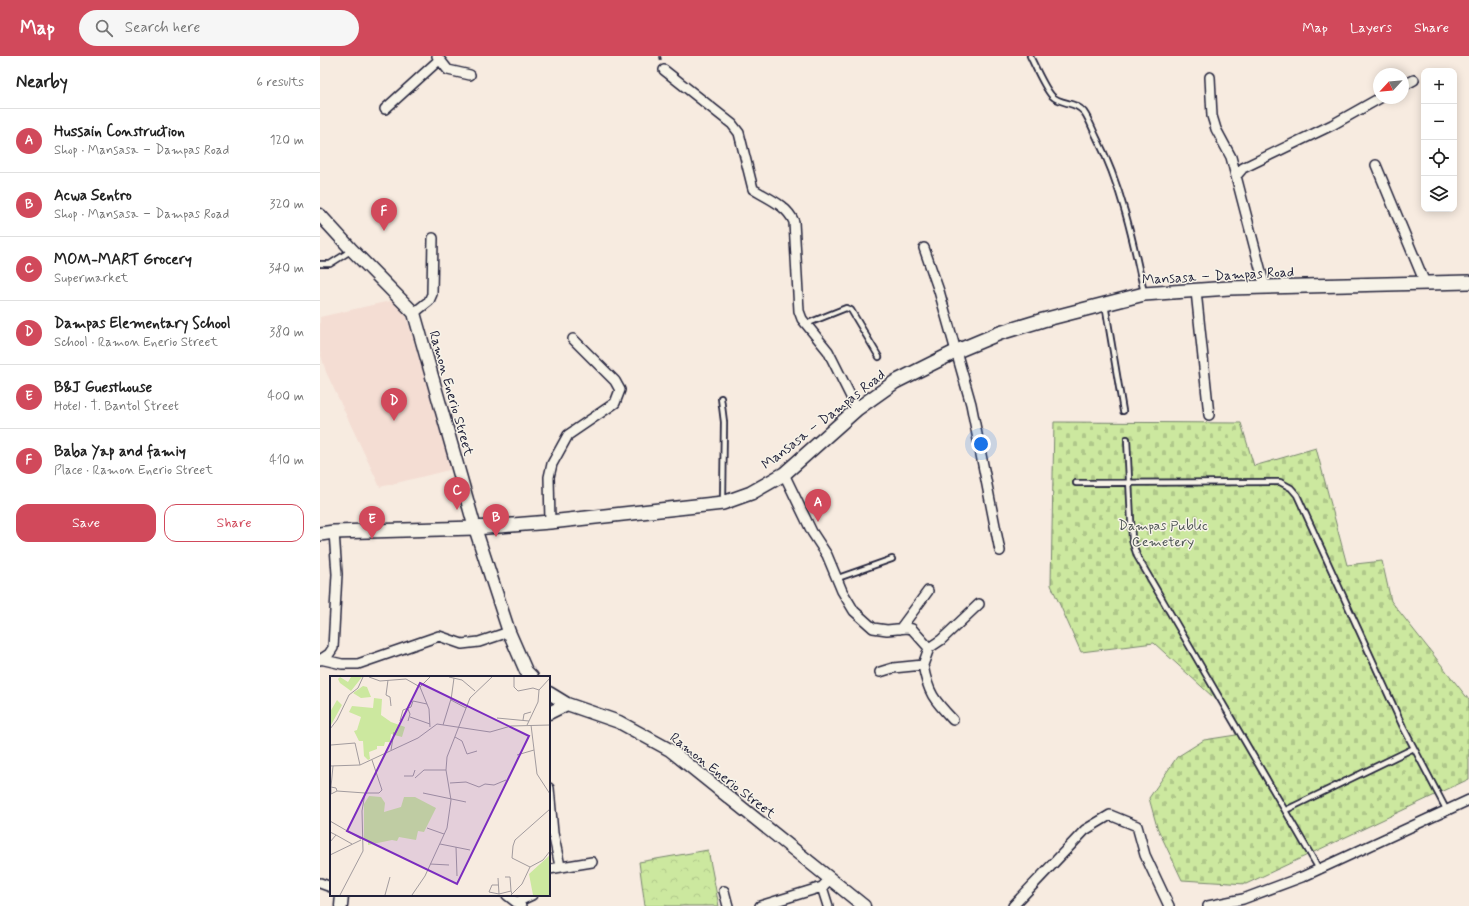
<!DOCTYPE html>
<html lang="en">
<head>
<meta charset="utf-8">
<style>
	:root { --surface:#fff; --page:#f6f6f6; --text:#222; --muted:#767676; --line:#e0e0e0; --accent:#d1495b }
	body { margin:0; font-family:Mynerve,sans-serif; background:var(--page); color:var(--text) }
	.controls { position:absolute; right:12px; top:12px; display:grid; overflow:hidden; border-radius:8px; box-shadow:0 2px 10px #0003 }
	.controls button { width:36px; height:36px; display:grid; place-items:center; padding:0; border:0; border-bottom:1px solid var(--line); background:var(--surface); color:var(--text); font:20px sans-serif }
	.compass { position:absolute; left:1053px; top:12px; width:36px; height:36px; border-radius:50%; background:var(--surface); box-shadow:0 2px 10px #0003; rotate:244deg }
	.you { position:absolute; left:661px; top:388px; width:14px; height:14px; margin:-10px; border:3px solid #fff; border-radius:50%; background:#1a73e8; box-shadow:0 0 0 6px #1a73e833 }
	.badge { display:grid; place-items:center; width:26px; height:26px; border-radius:50%; background:var(--accent); color:#fff; font-size:13px; font-weight:700 }
	.pin { position:absolute; translate:-50% -33px; filter:drop-shadow(0 1px 2px #0008) }
	.pin::after { content:''; position:absolute; top:21px; width:14px; height:12px; background:inherit; clip-path:polygon(0 0,100% 0,50% 100%) }
	.list { margin:0; padding:0; list-style:none }
	h2 { display:flex; justify-content:space-between; align-items:center; height:52px; margin:0; padding:0 16px; font-size:17px }
	h2 small { font-size:13px; font-weight:400; color:var(--muted) }
	.list li { display:grid; grid-template-columns:26px 1fr auto; gap:12px; align-items:center; box-sizing:border-box; height:64px; padding:0 16px; border-top:1px solid var(--line) }
	.list b { display:block; font-size:15px; white-space:nowrap }
	.list p { margin:0; font-size:13px; white-space:nowrap; color:var(--muted) }
	.list em { font-size:13px; font-style:normal; color:var(--muted) }
	.actions { display:flex; gap:8px; padding:12px 16px }
	.actions a { flex:1; padding:9px 0; border:1px solid var(--accent); border-radius:12px; text-align:center; font-size:14px; color:var(--accent) }
	.actions .main { background:var(--accent); color:#fff }
	.icon { flex:none; width:22px; height:22px; fill:none; stroke:currentColor; stroke-width:2; stroke-linecap:round; stroke-linejoin:round }
	.map { position:relative; flex:none; width:1149px; height:850px; overflow:hidden }
	header { display:flex; align-items:center; gap:24px; box-sizing:border-box; height:56px; padding:0 20px; background:var(--accent); color:#fff }
	header strong { font-size:19px }
	nav { display:flex; gap:22px; margin-inline-start:auto; font-size:14px }
	.search { width:280px; height:36px; background:var(--page); display:flex; align-items:center; gap:10px; box-sizing:border-box; padding:0 14px; border-radius:22px; color:var(--muted); font-size:15px }
	main { display:flex }
	aside { flex:1; background:var(--surface) }
	.map>svg:first-child { display:block }
</style>
</head>
<body>
<header>
<strong>Map</strong>
<div class="search"><svg class="icon" aria-label="search" viewBox="0 0 24 24"><circle cx="10" cy="10" r="6"/><path d="M15 15l6 6"/></svg>Search here</div>
<nav><a>Map</a><a>Layers</a><a>Share</a></nav>
</header>
<main>
<aside>
<h2>Nearby<small>6 results</small></h2>
<ul class="list">
<li><span class="badge">A</span><div><b>Hussain Construction</b><p>Shop · Mansasa – Dampas Road</p></div><em>120 m</em></li>
<li><span class="badge">B</span><div><b>Acwa Sentro</b><p>Shop · Mansasa – Dampas Road</p></div><em>320 m</em></li>
<li><span class="badge">C</span><div><b>MOM-MART Grocery</b><p>Supermarket</p></div><em>340 m</em></li>
<li><span class="badge">D</span><div><b>Dampas Elementary School</b><p>School · Ramon Enerio Street</p></div><em>380 m</em></li>
<li><span class="badge">E</span><div><b>B&amp;J Guesthouse</b><p>Hotel · T. Bantol Street</p></div><em>400 m</em></li>
<li><span class="badge">F</span><div><b>Baba Yap and famiy</b><p>Place · Ramon Enerio Street</p></div><em>410 m</em></li>
</ul>
<div class="actions"><a class="main">Save</a><a>Share</a></div>
</aside>
<div class="map">
<svg width="1149" height="850" viewBox="0 0 1149 850">
	<defs>
		<pattern id="forest-crowns" width="20" height="18" patternUnits="userSpaceOnUse"><rect width="20" height="18" fill="#cce89f"/><path d="M2 6a3 3 0 1 1 6 0M12 15a3 3 0 1 1 6 0" fill="none" stroke="#afc78a"/></pattern>
		<pattern id="cemetery-stones" width="16" height="16" patternUnits="userSpaceOnUse"><rect width="16" height="16" fill="#cce89f"/><path d="M2 7V4a2 2 0 0 1 4 0v3zM10 15v-3a2 2 0 0 1 4 0v3z" fill="#afc78a"/></pattern>
	</defs>
	<rect width="100%" height="100%" fill="#f7ebe0"/>
	<filter id="ink" filterUnits="userSpaceOnUse"><feTurbulence type="fractalNoise" baseFrequency=".025" numOctaves="2"/><feDisplacementMap in="SourceGraphic" scale="8" xChannelSelector="R" yChannelSelector="G"/><feConvolveMatrix kernelMatrix="1 2 1 2 8 2 1 2 1" color-interpolation-filters="sRGB"/></filter>
	<g filter="url(#ink)">
		<path fill="#f4ddd3" d="M74 244 85 256 133 413 60 431 6 316 0 296V261Z"/>
		<path fill="url(#forest-crowns)" stroke="#77856d" d="M388 794 399 850H325L319 806Z"/>
		<path fill="url(#cemetery-stones)" stroke="#77856d" d="M734 366 921 367 934 410 996 392 1027 509 1062 505 1071 545 1149 644V723L926 828 862 824 837 771 829 742 857 701 884 684 916 679 905 652 834 587 761 596 731 529Z"/>
		<g fill="none" stroke-linecap="round" stroke-linejoin="round">
			<defs>
				<path id="service" d="M710 0C715 10 725 33 732 40 741 49 755 45 764 56 769 63 772 72 776 80 801 129 813 183 824 237
					M0 208H10L32 194
					M785 248 803 355
					M486 268 526 252 531 254 559 301
					M401 342 404 366 403 445
					M807 383 812 484 817 500 999 813
					M756 427 960 426 971 432 977 439 1083 671 1127 755
					M518 522 572 503
					M966 754 1094 692"/>
				<path id="minor" d="M117 0 128 14 150 19
					M344 14 412 68 419 77 433 133C447 142 467 149 474 166L479 255 482 263 508 295 537 353
					M890 21 892 60 896 73 911 101 945 231
					M1083 30 1094 24
					M65 53 119 4
					M1056 109 1105 227
					M916 120 923 112 1012 69 1060 42
					M604 192 619 235 651 348 680 495
					M876 235 889 359
					M94 257 109 245 112 238 113 182
					M464 418 492 476 507 499 522 535 534 555 553 572 567 574 587 572 592 573 609 592
					M230 466 229 421 232 408 248 379 295 347 300 334 295 325 253 283
					M580 573 608 535
					M0 603 22 608H38L119 580 142 588 159 586 189 576
					M0 604 9 598 13 592 17 518 14 476
					M603 609 609 592 621 584 659 548
					M560 616 573 612 603 609C608 637 614 644 633 664
					M229 732 233 777 240 810
					M229 813 272 806
					M0 827 11 831
					M502 831 508 850
					M404 835 408 850
					M187 839 201 850
					M197 846 212 839
					M440 850 502 831 509 824
					M693 850 765 774 790 759 817 770 825 799 849 850
					M888 850 923 843 982 821 1149 744"/>
				<path id="tertiary" d="M0 159 32 194 94 257 155 472 189 576 206 615 212 621
					M229 637 247 648 299 666 350 694 544 850
					M229 657 247 648
					M21 850 22 839"/>
				<path id="secondary" d="M0 478 14 476 155 472 230 466 403 447 431 437 464 418 537 353 575 326 637 295 680 277 723 264 824 238 909 232 1149 226"/>
			</defs>
			<use href="#service" stroke="#22223b" stroke-width="8"/>
			<use href="#minor" stroke="#22223b" stroke-width="12"/>
			<use href="#tertiary" stroke="#22223b" stroke-width="15"/>
			<use href="#secondary" stroke="#22223b" stroke-width="16"/>
			<path stroke="#22223b" stroke-width="2" stroke-dasharray="4 3" stroke-linecap="butt" d="M340 0 341 5"/>
			<use href="#service" stroke="#f7f3e8" stroke-width="4.5"/>
			<use href="#minor" stroke="#f7f3e8" stroke-width="9"/>
			<use href="#tertiary" stroke="#f7f3e8" stroke-width="12"/>
			<use href="#secondary" stroke="#f7f3e8" stroke-width="13"/>
		</g>
	</g>
	<g text-anchor="middle" stroke-width="3" stroke-linejoin="round" paint-order="stroke">
		<g font-size="14" fill="#22223b" stroke="#f7f3e8">
			<text transform="translate(898 219) rotate(-3)" y="5">Mansasa – Dampas Road</text>
			<text transform="translate(132 337) rotate(74)" y="5">Ramon Enerio Street</text>
			<text transform="translate(503 363) rotate(-38)" y="5">Mansasa – Dampas Road</text>
			<text transform="translate(403 719) rotate(38)" y="5">Ramon Enerio Street</text>
		</g>
		<g font-size="14" fill="#4c5454" stroke="#f7f3e8">
			<text x="843" y="474">Dampas Public<tspan x="843" dy="16">Cemetery</tspan></text>
		</g>
	</g>
	<g transform="translate(10 620)">
		<rect width="220" height="220" fill="#f7ebe0"/>
		<path d="M10 1 18 6 21 1H32L21 15 10 7 8 3ZM7 24 12 29 1 49 0 36ZM220 179V219H203L199 198Z" fill="#cce89f"/>
		<path d="M33 10 37 11 41 21 31 22 23 17ZM44 22 52 23 51 39 61 46 75 51 72 61 61 58 60 66H55L54 70H47V73L39 76 40 83 38 84 34 80 33 65H29L24 55 27 54 31 41 19 36 22 30 43 32Z" fill="#cce89f"/>
		<path d="M39 120 51 121 55 127 54 136 71 131 74 121H85L106 132 94 156 88 155 86 164 69 161 67 165 62 164 38 169V165L34 163V128Z" fill="#cce89f"/>
		<path fill="none" stroke="#a29b9e" stroke-width="1" d="M39 1 50 5 76 3 90 11 99 33 100 51M119 1 132 4 145 15M184 1V11L188 15 203 12 209 14 220 2M124 2 121 24 136 32M58 4 56 19 60 21 61 30M90 11 100 1M78 33 80 38 78 45M80 41 100 48M167 42 199 45 197 49M193 44 194 38 201 36M70 45 73 34 81 31 83 25 97 28M199 45 208 26 209 14M113 49 121 23M201 49 207 98 220 118M0 53 7 44 19 19 28 12 33 1M125 61 132 65 137 78 147 75M1 69 25 67 30 89M61 74 64 56M187 79 204 74M0 90 30 89 88 62 107 48 160 56 181 50 220 49M3 90 1 111 6 112 7 115 35 117M74 100H83L85 94M85 102 94 94H116M120 107 136 106 149 111 155 108 164 109 176 104M1 111V118L7 115M93 117 136 126M0 145 31 163M97 152 114 158M0 156 6 159 0 166M6 159 22 168M110 168 140 174M126 171 127 200M0 179 31 164M100 188 119 189M200 191 182 182 183 170 185 164 220 133M175 201H180L181 215M168 202 169 218M168 209H162L159 216 169 218 181 215 182 218M10 219 33 175 32 135 35 117H49L52 114 42 84M55 219 60 201M82 219 95 200 117 152 121 124 116 94 117 81 140 22 162 1M181 219 192 208 200 191 213 184 220 175"/>
		<path fill="#7b2cbf" fill-opacity="0.15" stroke="#7b2cbf" stroke-width="2" d="M90 7 199 60 127 208 17 155Z"/>
		<rect width="220" height="220" fill="none" stroke="#22223b" stroke-width="2"/>
	</g>
</svg>
<div class="controls">
<button>+</button>
<button>−</button>
<button><svg class="icon" aria-label="locate" viewBox="0 0 24 24"><circle cx="12" cy="12" r="6"/><path d="M12 2v4M12 18v4M2 12h4M18 12h4"/></svg></button>
<button><svg class="icon" aria-label="layers" viewBox="0 0 24 24"><path d="M12 4l9 5-9 5-9-5zM3 14l9 5 9-5"/></svg></button>
</div>
<svg class="compass" viewBox="-18 -18 36 36"><path d="M0-13l5 13h-10z" fill="#e53935"/><path d="M0 13l5-13h-10z" fill="#767676"/></svg>
<div class="you"></div>
<div class="pin badge" style="left:498px;top:466px">A</div>
<div class="pin badge" style="left:176px;top:481px">B</div>
<div class="pin badge" style="left:137px;top:454px">C</div>
<div class="pin badge" style="left:74px;top:365px">D</div>
<div class="pin badge" style="left:52px;top:483px">E</div>
<div class="pin badge" style="left:64px;top:175px">F</div>
</div>
</main>
</body>
</html>
